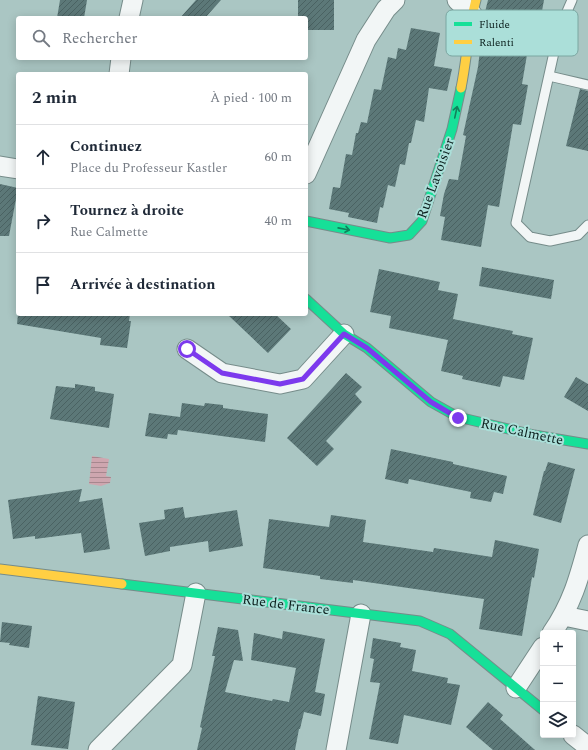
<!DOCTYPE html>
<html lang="fr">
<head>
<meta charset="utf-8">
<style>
	:root { --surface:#fff; --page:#f6f6f7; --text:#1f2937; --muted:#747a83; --line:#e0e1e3 }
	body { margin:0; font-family:Spectral,serif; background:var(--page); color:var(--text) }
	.controls { position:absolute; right:12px; bottom:12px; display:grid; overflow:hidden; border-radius:4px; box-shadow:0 2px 10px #0003 }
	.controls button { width:36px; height:36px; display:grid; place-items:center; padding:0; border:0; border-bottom:1px solid var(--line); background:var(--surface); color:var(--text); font:20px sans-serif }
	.stop { position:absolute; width:12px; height:12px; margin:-9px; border:3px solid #7c3aed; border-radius:50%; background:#fff }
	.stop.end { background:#7c3aed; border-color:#fff; box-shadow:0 1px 4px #0008 }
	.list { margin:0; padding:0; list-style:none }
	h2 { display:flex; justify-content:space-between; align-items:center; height:52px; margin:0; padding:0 16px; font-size:17px }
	h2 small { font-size:13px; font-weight:400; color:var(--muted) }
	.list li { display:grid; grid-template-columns:26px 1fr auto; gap:12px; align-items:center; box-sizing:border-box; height:64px; padding:0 16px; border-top:1px solid var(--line) }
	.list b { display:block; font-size:15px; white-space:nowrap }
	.list p { margin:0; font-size:13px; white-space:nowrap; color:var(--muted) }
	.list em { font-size:13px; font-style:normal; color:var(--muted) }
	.icon { flex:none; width:22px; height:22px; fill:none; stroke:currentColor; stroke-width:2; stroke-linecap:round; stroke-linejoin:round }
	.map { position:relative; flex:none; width:588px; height:750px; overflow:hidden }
	.search { position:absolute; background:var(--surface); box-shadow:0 2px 10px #0003; left:16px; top:16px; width:292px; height:44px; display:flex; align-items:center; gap:10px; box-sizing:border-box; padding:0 14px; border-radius:4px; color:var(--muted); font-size:15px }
	.panel { position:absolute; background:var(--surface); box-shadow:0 2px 10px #0003; left:16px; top:72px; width:292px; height:244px; border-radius:4px }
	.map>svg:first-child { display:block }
</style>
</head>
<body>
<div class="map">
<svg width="588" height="750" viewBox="0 0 588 750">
	<defs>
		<pattern id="water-rules" width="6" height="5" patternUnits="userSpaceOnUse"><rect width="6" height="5" fill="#cea6af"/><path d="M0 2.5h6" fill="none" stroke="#a6878e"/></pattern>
		<pattern id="building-hatch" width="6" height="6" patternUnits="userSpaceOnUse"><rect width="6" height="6" fill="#5c7878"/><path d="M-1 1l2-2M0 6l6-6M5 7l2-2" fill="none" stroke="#4a6262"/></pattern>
	</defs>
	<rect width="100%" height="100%" fill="#aac6c3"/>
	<path fill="url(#water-rules)" d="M92 456 109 459 106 476 111 477 110 483 101 486 89 484Z"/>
	<path fill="url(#building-hatch)" d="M60 0H87L84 18H57Z
		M196 0H221L205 18H180Z
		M298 0H334V30H306V18H298Z
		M488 0H544L536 44 529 43 522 84 528 85 521 125 513 124 499 207 488 205 481 247 441 240 445 217 440 216 444 194 449 179 458 180 466 136 463 135 478 67 484 16Z
		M411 28 440 33 434 66 452 69 447 91 429 88 424 122 416 120 411 143H409L405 165 400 164 395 187 388 185 383 208 380 207 377 223 348 217 349 213 329 209 333 187 340 188 346 154 352 155 356 133H358L361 122 367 123 374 89 381 90 388 57 396 59 398 48 406 50Z
		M580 89 588 91V151L566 146Z
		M0 184 18 188 9 236H0Z
		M482 267 554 280 551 299 479 286Z
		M379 269 440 282 438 290 458 294 453 319 513 331 512 334 533 338 524 380 503 376 500 387 462 379 463 376 441 371 448 340 389 328 391 316 370 312Z
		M18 314H130L129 321H131L127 348 100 345 101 338 17 324Z
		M227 314H275L291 329 268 353Z
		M346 373 362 387 355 394 362 402 326 441 334 449 317 466 287 438Z
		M576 377 588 384V411L564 397Z
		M75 384 95 387V391L114 394 109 428 50 419 56 386 75 388Z
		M182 403 204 406 205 403 223 405V408L268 414 265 442 178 430 177 435 168 434 167 439 145 436 149 413 180 417Z
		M391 449 453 462V464L507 476 503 494 494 492 491 502 470 498 471 492 409 479 408 484 385 479Z
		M548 462 575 469 561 523 533 515 544 471H545Z
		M82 489 79 502 102 498 110 549 84 553 81 533 35 539V536L13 539 8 500Z
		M183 507 185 518 237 510 243 546 209 552 208 541 170 547V551L145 556 139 523 165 519 164 510Z
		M331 515 366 520 363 542 433 552 434 548 492 557 495 540 539 549 534 578 532 577 522 636 479 629 484 599 353 580V583L320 579V576L263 568 269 519 329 527Z
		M2 622 32 626 29 648 9 645 10 643 0 642Z
		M218 627 238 630 243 661 234 660 225 692 272 701 273 699 289 702 296 668 251 660 254 633 282 639 283 631 325 639 315 692 325 694 321 716 304 712 300 729H299L295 750H197L202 728 200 727 215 656H212Z
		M373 638 401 643 400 647 416 650 412 671 448 678 447 683 460 685 451 725 404 715 398 744 369 739 380 683 370 682 374 659 370 658Z
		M38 696 75 702 68 749 31 745Z
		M488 702 503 715 500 719 535 750H493L466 727Z"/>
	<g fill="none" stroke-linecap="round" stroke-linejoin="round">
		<defs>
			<path id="lane" d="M572 0 559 30 516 223 530 237 550 241 578 235 588 225
				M549 76 588 85"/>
			<path id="street" d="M457 0 472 14
				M129 18 133 0
				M119 74 121 58
				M0 166 18 169
				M306 174 366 40 386 9 395 0
				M187 349 222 373 280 384 303 379 344 334
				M564 616 588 621
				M552 633C572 604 579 578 588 545
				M516 688 543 647
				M573 735 588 747
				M98 750 182 665 196 593
				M336 750 361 614"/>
			<path id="fast" d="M306 221 390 238 409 235 422 221 452 129 461 88
				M306 299 344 334 367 348 431 402 458 417 534 435 588 444
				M122 584 420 621 450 634 543 710"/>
			<path id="slow" d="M461 88C467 59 468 29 476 0
				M0 569 122 584"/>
		</defs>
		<use href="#lane" stroke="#768c8a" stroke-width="11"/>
		<use href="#street" stroke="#768c8a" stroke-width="21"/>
		<use href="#fast" stroke="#768c8a" stroke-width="11"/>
		<use href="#slow" stroke="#768c8a" stroke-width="11"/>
		<use href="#lane" stroke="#f2f6f6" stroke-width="9"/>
		<use href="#street" stroke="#f2f6f6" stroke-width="19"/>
		<use href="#fast" stroke="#16e098" stroke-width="9"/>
		<use href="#slow" stroke="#ffcf43" stroke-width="9"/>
	</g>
	<defs><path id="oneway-shaft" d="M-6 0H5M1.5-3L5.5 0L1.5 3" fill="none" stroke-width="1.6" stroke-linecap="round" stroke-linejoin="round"/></defs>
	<g stroke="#11805b">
		<use href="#oneway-shaft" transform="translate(456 112) rotate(-78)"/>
		<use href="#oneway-shaft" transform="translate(344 229) rotate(11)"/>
	</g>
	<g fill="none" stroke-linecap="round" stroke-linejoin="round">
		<path stroke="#7c3aed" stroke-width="5" d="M187 349 222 373 280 384 303 379 344 334 367 348 431 402 458 418"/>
	</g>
	<g text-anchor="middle" stroke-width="4" stroke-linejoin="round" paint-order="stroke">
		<g font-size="14" fill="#0c201e" stroke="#abdfd9">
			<text transform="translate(435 178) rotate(-70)" y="5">Rue Lavoisier</text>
			<text transform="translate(522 431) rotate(12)" y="5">Rue Calmette</text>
			<text transform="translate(286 604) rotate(7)" y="5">Rue de France</text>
		</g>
	</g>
	<rect x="446" y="10" width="132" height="46" rx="6" fill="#abdfd9" stroke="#7ba6a1" stroke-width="1"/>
	<rect x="454" y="22" width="18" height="4" fill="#16e098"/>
	<rect x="454" y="40" width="18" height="4" fill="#ffcf43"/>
	<g font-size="11" fill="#0c201e">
		<text x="479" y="28">Fluide</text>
		<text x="479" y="46">Ralenti</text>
	</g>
</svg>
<div class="controls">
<button>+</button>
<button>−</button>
<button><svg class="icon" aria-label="layers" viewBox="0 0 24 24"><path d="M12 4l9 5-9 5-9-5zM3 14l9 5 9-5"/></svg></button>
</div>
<div class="stop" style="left:187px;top:349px"></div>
<div class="stop end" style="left:458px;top:418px"></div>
<div class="search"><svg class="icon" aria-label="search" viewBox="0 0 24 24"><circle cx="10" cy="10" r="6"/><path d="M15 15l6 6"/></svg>Rechercher</div>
<section class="panel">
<h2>2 min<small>À pied · 100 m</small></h2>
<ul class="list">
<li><svg class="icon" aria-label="ahead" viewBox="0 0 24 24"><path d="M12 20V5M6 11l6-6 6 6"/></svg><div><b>Continuez</b><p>Place du Professeur Kastler</p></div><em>60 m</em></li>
<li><svg class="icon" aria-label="right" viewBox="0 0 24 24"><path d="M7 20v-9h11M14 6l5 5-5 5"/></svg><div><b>Tournez à droite</b><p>Rue Calmette</p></div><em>40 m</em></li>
<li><svg class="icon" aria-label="arrive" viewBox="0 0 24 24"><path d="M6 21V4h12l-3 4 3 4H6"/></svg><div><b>Arrivée à destination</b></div></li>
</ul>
</section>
</div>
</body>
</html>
